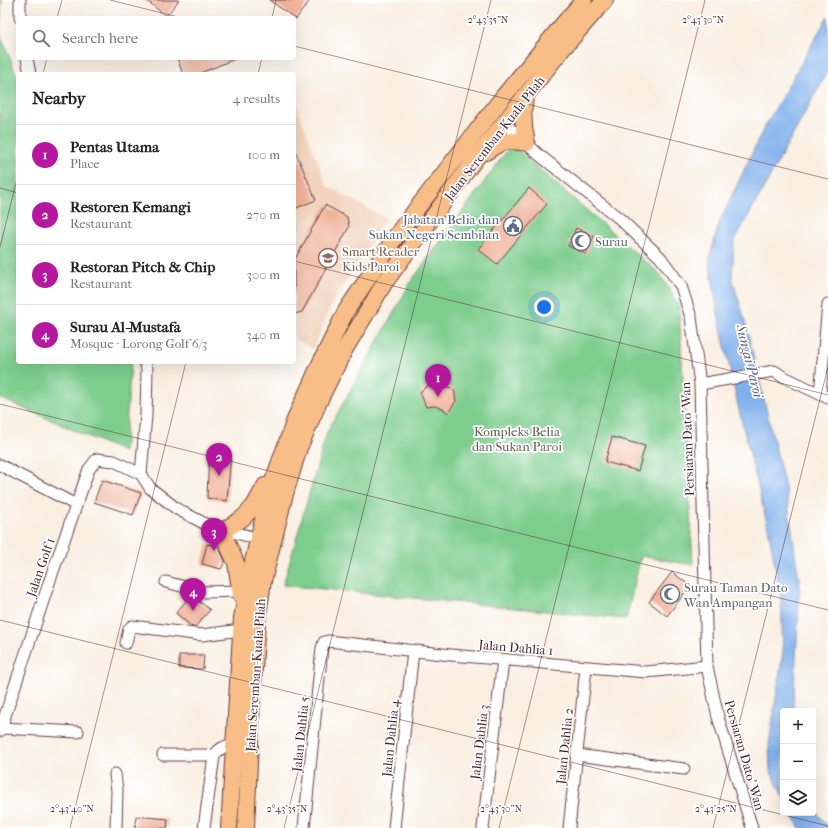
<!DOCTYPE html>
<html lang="en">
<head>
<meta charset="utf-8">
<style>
	:root { --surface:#fff; --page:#f2f2f2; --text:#222; --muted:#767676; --line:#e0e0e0; --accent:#b5179e }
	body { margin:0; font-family:"IM FELL French Canon",serif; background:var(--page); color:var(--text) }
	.controls { position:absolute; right:12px; bottom:12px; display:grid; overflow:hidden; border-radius:4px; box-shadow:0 4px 16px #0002 }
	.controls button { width:36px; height:36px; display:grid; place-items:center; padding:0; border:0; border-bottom:1px solid var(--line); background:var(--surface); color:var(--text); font:20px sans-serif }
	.you { position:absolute; left:544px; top:307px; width:14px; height:14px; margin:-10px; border:3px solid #fff; border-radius:50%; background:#1a73e8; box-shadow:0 0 0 6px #1a73e833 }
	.badge { display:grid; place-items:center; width:26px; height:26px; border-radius:50%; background:var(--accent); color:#fff; font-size:13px; font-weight:700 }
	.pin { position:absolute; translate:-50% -33px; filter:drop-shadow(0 1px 2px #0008) }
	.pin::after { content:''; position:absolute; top:21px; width:14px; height:12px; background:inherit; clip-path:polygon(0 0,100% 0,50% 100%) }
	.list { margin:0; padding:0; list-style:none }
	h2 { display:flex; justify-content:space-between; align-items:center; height:52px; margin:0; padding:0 16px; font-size:17px }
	h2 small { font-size:13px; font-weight:400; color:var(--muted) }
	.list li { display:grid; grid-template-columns:26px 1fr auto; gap:12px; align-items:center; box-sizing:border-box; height:60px; padding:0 16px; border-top:1px solid var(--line) }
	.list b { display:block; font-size:15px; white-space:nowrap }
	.list p { margin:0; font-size:13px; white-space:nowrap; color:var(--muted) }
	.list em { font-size:13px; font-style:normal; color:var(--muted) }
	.icon { flex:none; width:22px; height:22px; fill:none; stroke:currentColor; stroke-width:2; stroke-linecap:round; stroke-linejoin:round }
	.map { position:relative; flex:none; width:828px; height:828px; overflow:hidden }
	.search { position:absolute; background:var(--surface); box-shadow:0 4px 16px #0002; left:16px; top:16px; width:280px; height:44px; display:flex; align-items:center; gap:10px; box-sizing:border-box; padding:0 14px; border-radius:4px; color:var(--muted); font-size:15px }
	.panel { position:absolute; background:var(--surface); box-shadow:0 4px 16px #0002; left:16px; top:72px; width:280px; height:292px; border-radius:4px }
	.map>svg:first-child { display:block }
</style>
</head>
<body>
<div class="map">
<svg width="828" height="828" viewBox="0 0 828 828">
	<rect width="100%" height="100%" fill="#fff"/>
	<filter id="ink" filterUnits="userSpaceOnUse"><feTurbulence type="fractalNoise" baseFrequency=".025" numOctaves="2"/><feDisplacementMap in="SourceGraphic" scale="8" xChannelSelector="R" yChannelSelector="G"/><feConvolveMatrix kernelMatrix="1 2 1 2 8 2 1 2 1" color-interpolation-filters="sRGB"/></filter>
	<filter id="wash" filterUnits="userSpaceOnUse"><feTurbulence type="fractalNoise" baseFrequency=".012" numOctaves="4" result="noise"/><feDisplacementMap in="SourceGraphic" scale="16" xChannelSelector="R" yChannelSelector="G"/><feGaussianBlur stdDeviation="0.9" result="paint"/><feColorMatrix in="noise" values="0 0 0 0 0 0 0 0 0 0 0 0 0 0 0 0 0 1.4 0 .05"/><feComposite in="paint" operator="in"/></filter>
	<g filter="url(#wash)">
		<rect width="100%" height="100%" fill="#f9efe1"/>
		<path fill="#f2d4be" d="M294 100 327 186 386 218 332 303 313 349 294 338Z"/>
		<path fill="#7dcd8d" stroke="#64765c" d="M0 0H2L0 34 18 78V362H131L124 452 0 398Z
			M512 144 531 162 660 274 679 306 693 565 641 556 626 619 283 585 327 432 412 280Z"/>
		<path fill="#80b1ec" stroke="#65688c" d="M828 16V71L734 242 732 279 744 317 786 491 800 586 793 711H783V797L770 770 769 744 783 651 781 599 768 527 739 410 718 315 709 260 719 223 763 130Z
			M813 807 828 827V828H800L791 813H813Z"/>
		<g id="blocks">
			<path fill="#f0b39a" d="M146 0H179L166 16Z
				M269 0H310L296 19Z
				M177 58H237L198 74H183Z
				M294 148 316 200 294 209Z
				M529 188 547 204 497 264 478 249Z
				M325 205 347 217 349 227 302 312 294 314V261Z
				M576 228 594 236 586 254 568 246Z
				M432 382 454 389 456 401 448 413 443 409 435 406 426 407 420 392Z
				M612 437 645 446 638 471 605 462Z
				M209 451 231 454 227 501 207 498Z
				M102 480 141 493 133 515 94 502Z
				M207 544 217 546 219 548 225 561 221 569 202 564Z
				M672 572 690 586 667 616 649 602Z
				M190 596 194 597 210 610 195 627H192L176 613Z
				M179 655H204L203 669 179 668Z
				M136 816 168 819 167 828H135Z"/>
		</g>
	</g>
	<g filter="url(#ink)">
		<use href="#blocks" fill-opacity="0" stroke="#643e46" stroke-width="1"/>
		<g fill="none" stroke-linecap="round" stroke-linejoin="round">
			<defs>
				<path id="minor" d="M20 0V18
					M27 58 30 74
					M504 123 538 154 620 219 661 258 681 286 691 317 700 384 707 666 718 717 752 828
					M145 362 147 369 146 415 141 474 150 488 177 509 211 527 265 540
					M700 384 774 371 782 376 828 398
					M820 394 828 304
					M0 465 76 505
					M166 582 204 592 240 591
					M126 643 129 629 132 626 202 635 241 630
					M1 728 78 732
					M0 731 51 577 89 469 97 459 114 461 141 474
					M163 755H203L214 756
					M577 755 684 769
					M115 774 117 791 116 828
					M204 828 214 756C219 748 225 746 234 744
					M304 828 322 648 324 642 328 641 451 655 646 672 707 666
					M394 828 413 651
					M483 828 503 660
					M569 828 586 668"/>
				<path id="highway" d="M486 152C501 141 508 139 527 143 523 128 522 114 525 98
					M211 527 225 538 236 563 241 595
					M223 531 243 518 254 506 265 486
					M229 828 242 618 249 578 270 490 296 417 320 364 346 311 401 229 503 97 564 23 584 0
					M246 828 252 700 257 622 263 581 285 494 299 448 321 397 345 349 385 282 473 162 564 47 605 0"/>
			</defs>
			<use href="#minor" stroke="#643e46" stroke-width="13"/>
			<use href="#highway" stroke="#643e46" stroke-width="18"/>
			<use href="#minor" stroke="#fff" stroke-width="11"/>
			<use href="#highway" stroke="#f7be87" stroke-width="16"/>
		</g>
	</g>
	<path fill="none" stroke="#4a1f2b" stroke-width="1" stroke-opacity="0.45" d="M110 0 182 18M57 18 62 0M272 18 276 0M294 46 828 179M43 74 47 58M258 74 262 58M0 188 18 193M0 247 18 175M294 261 828 395M0 404 828 610M0 620 828 826M70 828 186 362M284 828 491 0M499 828 705 0M713 828 828 367"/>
	<defs>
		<symbol id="civic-ring" viewBox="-11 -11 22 22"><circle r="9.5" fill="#fff" stroke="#5c6f8a" stroke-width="1.5"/><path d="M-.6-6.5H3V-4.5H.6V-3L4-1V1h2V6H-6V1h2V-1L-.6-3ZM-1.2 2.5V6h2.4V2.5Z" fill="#5c6f8a"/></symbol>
		<symbol id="mosque-ring" viewBox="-11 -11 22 22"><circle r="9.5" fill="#fff" stroke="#6b7280" stroke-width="1.5"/><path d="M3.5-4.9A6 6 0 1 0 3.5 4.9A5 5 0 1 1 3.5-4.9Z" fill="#6b7280"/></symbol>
		<symbol id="school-ring" viewBox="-11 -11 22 22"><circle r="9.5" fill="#fff" stroke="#8d6e63" stroke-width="1.5"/><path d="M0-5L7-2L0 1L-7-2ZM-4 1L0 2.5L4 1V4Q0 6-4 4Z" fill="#8d6e63"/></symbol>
	</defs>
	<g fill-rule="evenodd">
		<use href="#civic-ring" x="502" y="215" width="22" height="22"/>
		<use href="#mosque-ring" x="570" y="230" width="22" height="22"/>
		<use href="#school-ring" x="317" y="247" width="22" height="22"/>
		<use href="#mosque-ring" x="659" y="583" width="22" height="22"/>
	</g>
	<g text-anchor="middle" stroke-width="3.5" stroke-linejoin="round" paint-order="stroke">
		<g font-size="13" fill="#4a1f2b" stroke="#fff">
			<text transform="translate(494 138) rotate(-52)" y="5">Jalan Seremban-Kuala Pilah</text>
			<text transform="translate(687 439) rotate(-92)" y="5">Persiaran Dato' Wan</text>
			<text transform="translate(40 567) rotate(-71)" y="5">Jalan Golf 1</text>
			<text transform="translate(516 647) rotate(5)" y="5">Jalan Dahlia 1</text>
			<text transform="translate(255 675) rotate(-86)" y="5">Jalan Seremban-Kuala Pilah</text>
			<text transform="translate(300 734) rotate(-84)" y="5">Jalan Dahlia 5</text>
			<text transform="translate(390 738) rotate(-84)" y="5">Jalan Dahlia 4</text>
			<text transform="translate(479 742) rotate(-83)" y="5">Jalan Dahlia 3</text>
			<text transform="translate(564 746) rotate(-84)" y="5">Jalan Dahlia 2</text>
			<text transform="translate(745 755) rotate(74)" y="5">Persiaran Dato' Wan</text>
		</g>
		<g font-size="13" fill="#4e5e75" stroke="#fff" text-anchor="end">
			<text x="499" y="224">Jabatan Belia dan<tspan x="499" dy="15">Sukan Negeri Sembilan</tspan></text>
		</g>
		<g font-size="13" fill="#5b616d" stroke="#fff" text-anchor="start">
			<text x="595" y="246">Surau</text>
			<text x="684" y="592">Surau Taman Dato<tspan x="684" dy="15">Wan Ampangan</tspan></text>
		</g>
		<g font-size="13" fill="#785e54" stroke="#fff" text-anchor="start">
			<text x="342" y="256">Smart Reader<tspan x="342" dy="15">Kids Paroi</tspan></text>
		</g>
		<g font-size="13" fill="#5c5c4d" stroke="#fff">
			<text x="517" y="436">Kompleks Belia<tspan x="517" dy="15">dan Sukan Paroi</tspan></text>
		</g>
		<g font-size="14" font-style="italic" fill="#605978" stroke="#fff">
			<text transform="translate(750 361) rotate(76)" y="5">Sungai Paroi</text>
		</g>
	</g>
	<g font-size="10" text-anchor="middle" fill="#4a1f2b" stroke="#fff" stroke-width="3.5" stroke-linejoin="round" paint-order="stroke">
		<text x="488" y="23">2°43'35"N</text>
		<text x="703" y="23">2°43'30"N</text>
		<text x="72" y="812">2°43'40"N</text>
		<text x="287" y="812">2°43'35"N</text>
		<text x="501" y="812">2°43'30"N</text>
		<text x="716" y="812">2°43'25"N</text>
	</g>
</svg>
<div class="controls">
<button>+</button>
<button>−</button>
<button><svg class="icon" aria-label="layers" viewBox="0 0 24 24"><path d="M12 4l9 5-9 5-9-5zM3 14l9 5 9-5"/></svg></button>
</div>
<div class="you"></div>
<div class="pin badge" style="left:438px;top:397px">1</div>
<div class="pin badge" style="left:219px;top:476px">2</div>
<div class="pin badge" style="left:214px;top:551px">3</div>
<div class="pin badge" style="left:193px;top:611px">4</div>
<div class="search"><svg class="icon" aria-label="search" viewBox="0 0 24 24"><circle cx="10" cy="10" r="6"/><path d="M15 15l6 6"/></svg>Search here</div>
<section class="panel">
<h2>Nearby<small>4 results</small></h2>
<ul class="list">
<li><span class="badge">1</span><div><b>Pentas Utama</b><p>Place</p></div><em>100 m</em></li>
<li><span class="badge">2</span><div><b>Restoren Kemangi</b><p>Restaurant</p></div><em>270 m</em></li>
<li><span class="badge">3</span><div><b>Restoran Pitch &amp; Chip</b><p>Restaurant</p></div><em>300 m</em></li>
<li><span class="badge">4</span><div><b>Surau Al-Mustafa</b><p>Mosque · Lorong Golf 6/3</p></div><em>340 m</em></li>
</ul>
</section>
</div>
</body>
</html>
